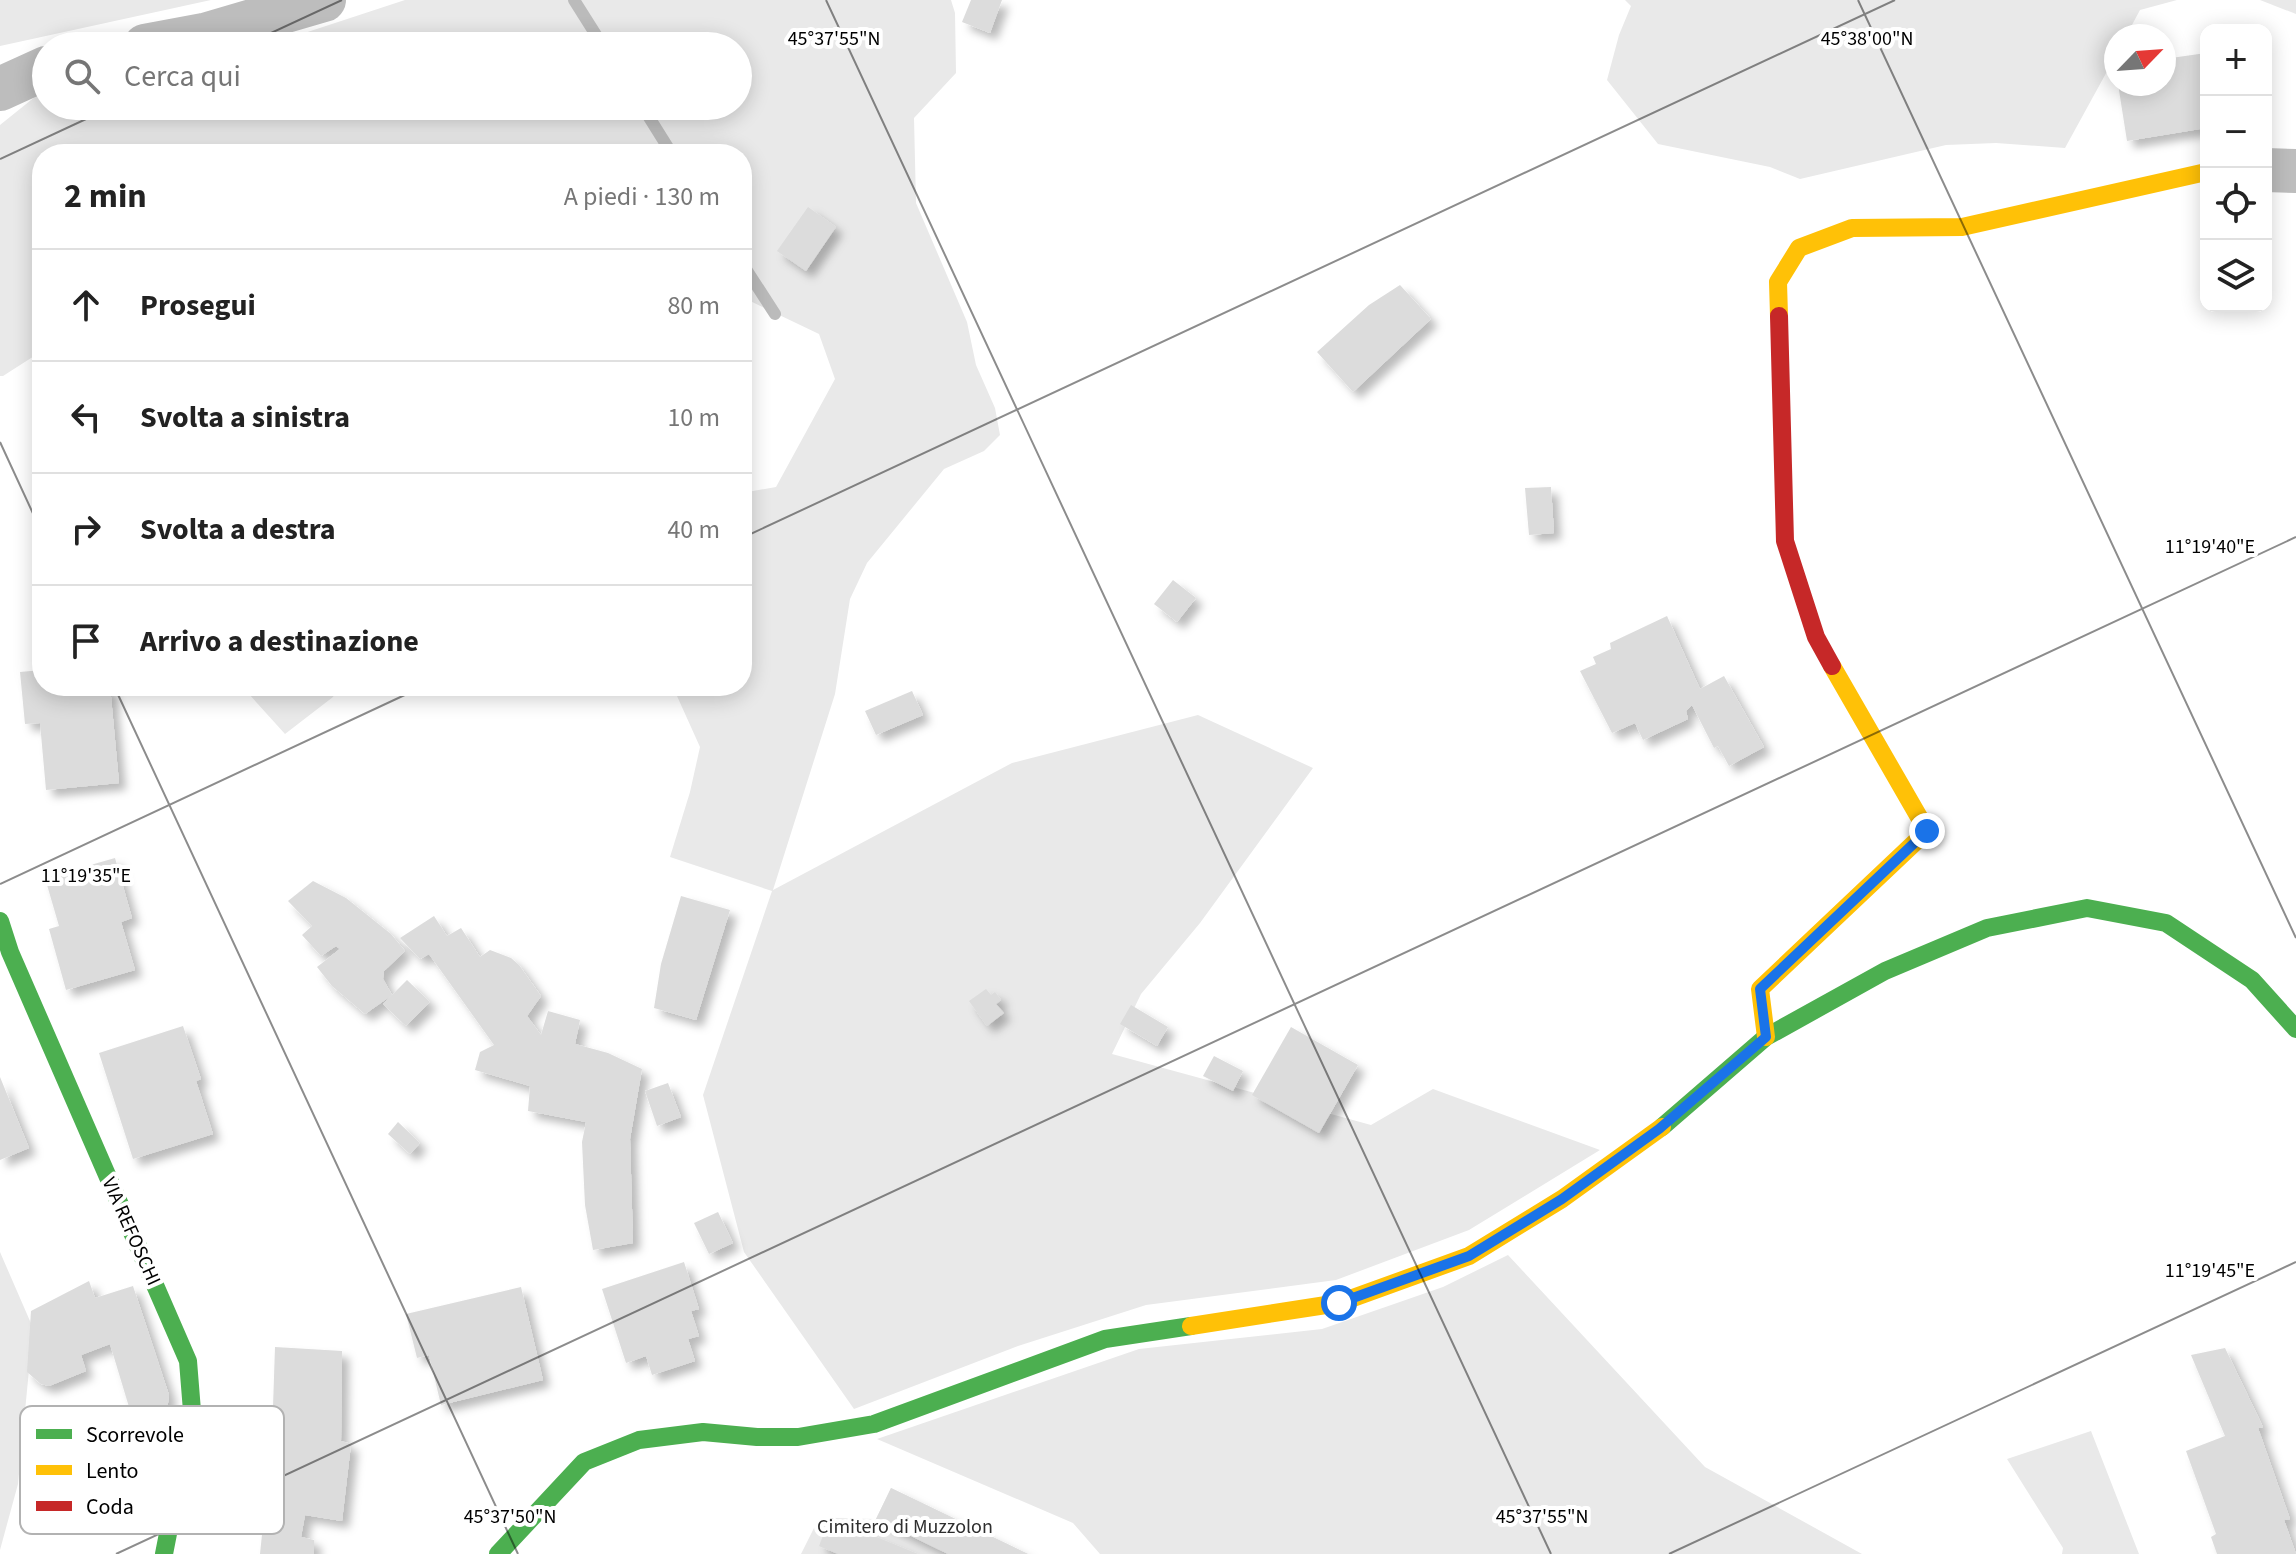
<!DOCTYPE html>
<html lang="it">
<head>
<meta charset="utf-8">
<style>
	:root { --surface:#fff; --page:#f6f6f6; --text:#222; --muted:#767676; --line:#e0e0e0 }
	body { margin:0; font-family:"Source Sans 3",sans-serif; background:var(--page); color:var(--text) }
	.controls { position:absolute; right:24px; top:24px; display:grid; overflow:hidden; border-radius:16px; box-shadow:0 4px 20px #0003 }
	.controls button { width:72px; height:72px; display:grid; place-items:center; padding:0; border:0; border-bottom:2px solid var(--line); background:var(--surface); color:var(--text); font:40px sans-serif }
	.compass { position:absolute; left:2104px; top:24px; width:72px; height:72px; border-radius:50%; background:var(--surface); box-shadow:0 4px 20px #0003; rotate:65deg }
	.stop { position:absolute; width:24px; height:24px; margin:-18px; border:6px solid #1a73e8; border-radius:50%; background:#fff }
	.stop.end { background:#1a73e8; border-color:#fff; box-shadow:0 2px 8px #0008 }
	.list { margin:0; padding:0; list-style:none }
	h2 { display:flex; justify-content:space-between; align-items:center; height:104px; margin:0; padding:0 32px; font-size:34px }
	h2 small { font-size:26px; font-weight:400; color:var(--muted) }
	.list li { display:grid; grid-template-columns:52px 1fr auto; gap:24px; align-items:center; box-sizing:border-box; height:112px; padding:0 32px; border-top:2px solid var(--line) }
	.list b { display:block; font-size:30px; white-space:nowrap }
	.list em { font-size:26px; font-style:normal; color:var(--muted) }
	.icon { flex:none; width:44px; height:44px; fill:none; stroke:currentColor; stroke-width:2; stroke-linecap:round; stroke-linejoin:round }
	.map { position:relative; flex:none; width:2296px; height:1554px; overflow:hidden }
	.search { position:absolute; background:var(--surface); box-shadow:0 4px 20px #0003; left:32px; top:32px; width:720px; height:88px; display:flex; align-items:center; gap:20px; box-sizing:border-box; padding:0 28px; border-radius:44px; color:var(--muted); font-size:30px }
	.panel { position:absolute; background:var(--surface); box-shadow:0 4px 20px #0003; left:32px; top:144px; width:720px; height:552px; border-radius:32px }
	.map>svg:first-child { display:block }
</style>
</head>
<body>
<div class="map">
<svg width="2296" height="1554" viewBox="0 0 2296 1554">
	<defs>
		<filter id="shadow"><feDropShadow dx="7" dy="7" stdDeviation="4" flood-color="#0004"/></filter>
	</defs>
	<rect width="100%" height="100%" fill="#fff"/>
	<path fill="#e9e9e9" d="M0 0H211L0 46Z
		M405 0H951L955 13 956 73 914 118 916 203 967 322 976 365 995 408 1000 435 984 451 944 469 867 563 850 599 835 694 773 890 1012 763 1198 715 1313 768 1200 923 1141 994 1112 1054 1371 1125 1433 1089 1600 1150 1469 1230 1336 1280 1146 1305 1018 1346 854 1409 744 1252 703 1095 772 891 670 857 690 792 700 747 677 696 647 686H742V493L776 487 835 379 819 334 746 299 742 300V154H42V351L3 376H0V125L46 88V106H738V46H265Z
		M1625 0H2177L2140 10 2126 36H2116V55L2065 148 1996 143 1946 145 1800 179 1770 167 1658 144 1607 80 1619 35 1631 6Z
		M2259 0H2296V14L2260 0Z
		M250 686H338L333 697 285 734 248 693Z
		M0 1252 33 1328 18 1484 0 1550Z
		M1508 1255 1705 1467 1862 1554H1100L1073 1523 877 1439 1139 1349 1322 1329 1443 1287Z
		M2091 1431 2139 1554H2062L2063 1548 2007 1459Z
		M891 1488 1028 1554H801L817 1522 827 1526 830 1518 876 1519Z"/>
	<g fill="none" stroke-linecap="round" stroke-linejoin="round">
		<path stroke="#bbb" stroke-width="12" d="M574 0 603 46
			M642 106 672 154
			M742 263 775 314"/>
	</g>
	<path fill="#dcdcdc" filter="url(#shadow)" d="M971 0H1002L990 33 962 22Z
		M2206 53V128L2127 141 2118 84H2164V59Z
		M808 207 836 227 806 271 777 251Z
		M1400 285 1431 319 1353 392 1317 352 1369 305Z
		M1551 487 1554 533 1529 535 1525 488Z
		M1173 580 1196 598 1177 622 1154 604Z
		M1667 616 1700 689 1724 676 1764 747 1729 766 1718 746 1714 748 1692 705 1686 711 1688 719 1643 740 1635 723 1612 733 1580 671 1596 664 1593 657 1611 649 1610 643Z
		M42 670V686H110L119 783 46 790 40 723 25 724 20 672Z
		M912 691 923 715 876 735 865 711Z
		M115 858 132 918 121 922 135 970 66 990 49 929 59 926 45 878Z
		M313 881 346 898 391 934 405 951 384 971 383 979 392 995 365 1014 332 986 317 967 340 949 336 946 321 956 302 935 312 926 288 901Z
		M681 896 730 910 696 1020 654 1008 661 964Z
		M434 916 447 936 461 928 480 957 490 950 511 958 519 965 541 996 527 1016 541 1035 548 1011 580 1020 575 1044 608 1053 642 1069 630 1139 633 1243 593 1250 585 1205 582 1142 586 1122 528 1111 530 1086 475 1070 480 1052 494 1045 429 954 420 959 400 938Z
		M407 980 430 1002 406 1026 383 1004Z
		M986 989 991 995 995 992 1001 1000 996 1004 1004 1013 987 1026 969 1001Z
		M1131 1005 1168 1027 1157 1046 1120 1024Z
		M183 1026 201 1079 196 1081 213 1134 133 1159 99 1053Z
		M1291 1027 1358 1065 1319 1133 1252 1095Z
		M1214 1056 1243 1071 1233 1091 1203 1076Z
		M0 1077 29 1148 0 1160Z
		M668 1083 681 1117 657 1126 645 1091Z
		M398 1122 420 1143 410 1154 388 1134Z
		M718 1212 733 1243 709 1254 694 1223Z
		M684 1262 699 1309 691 1311 699 1336 688 1339 695 1361 652 1375 646 1356 626 1363 602 1289Z
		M89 1281 95 1298 133 1286 169 1395 166 1419 138 1429 129 1407 110 1344 81 1355 86 1371 49 1386 41 1384 27 1372 31 1311Z
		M521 1287 543 1380 441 1405 429 1355 417 1358 406 1314Z
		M275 1347 342 1351 341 1441 351 1444 342 1521 305 1515 301 1537 314 1540V1554H260L272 1437Z
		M2225 1348 2263 1427 2258 1428 2290 1519 2284 1520 2296 1554H2217L2211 1537 2216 1534 2186 1451 2225 1436 2191 1355Z
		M891 1488 1028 1554H948L876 1519Z
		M830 1518 918 1554H838L819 1546Z"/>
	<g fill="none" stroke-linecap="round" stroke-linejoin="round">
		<path stroke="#bdbdbd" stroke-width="44" d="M145 46 204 35 324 0
			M0 89 46 68
			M2266 170 2296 171"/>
		<path stroke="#4caf50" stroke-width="18" d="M0 921 10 952 188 1361 192 1411 164 1554
			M1662 1127 1766 1037 1885 971 1987 928 2087 908 2166 923 2252 980 2296 1029
			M498 1554 584 1462 639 1440 703 1432 757 1437H798L874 1424 1105 1339 1191 1326"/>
		<path stroke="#ffc107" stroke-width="18" d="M1779 316 1778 282 1799 248 1852 228 1962 227 2206 172
			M1766 1037 1760 989 1927 831 1832 666
			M1191 1326 1339 1303 1469 1256 1562 1199 1662 1127"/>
		<path stroke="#c62828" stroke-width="18" d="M1779 316 1785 541 1816 637 1832 666"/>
	</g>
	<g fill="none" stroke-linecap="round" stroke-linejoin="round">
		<path stroke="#1a73e8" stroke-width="10" d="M1339 1303 1469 1256 1562 1199 1659 1129 1766 1037 1760 989 1927 831"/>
	</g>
	<path fill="none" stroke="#000" stroke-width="2" stroke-opacity="0.45" d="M826 0 1551 1554M1858 0 2296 938M243 46 342 0M0 159 114 106M0 442 42 533M742 538 1895 0M114 686 518 1554M0 884 424 686M116 1554 2296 537M1669 1554 2296 1262"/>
	<g text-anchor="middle" stroke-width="8" stroke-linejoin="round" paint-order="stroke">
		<g font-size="20" fill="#000" stroke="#fff">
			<text transform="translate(132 1231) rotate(66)" y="7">VIA REFOSCHI</text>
		</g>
		<g font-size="20" fill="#2e2e2e" stroke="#fff">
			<text x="905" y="1533">Cimitero di Muzzolon</text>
		</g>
	</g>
	<rect x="20" y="1406" width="264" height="128" rx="12" fill="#fff" stroke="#b2b2b2" stroke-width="2"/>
	<rect x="36" y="1429" width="36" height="10" fill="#4caf50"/>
	<rect x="36" y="1465" width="36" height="10" fill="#ffc107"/>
	<rect x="36" y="1501" width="36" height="10" fill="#c62828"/>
	<g font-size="22" fill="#000">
		<text x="86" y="1442">Scorrevole</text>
		<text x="86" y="1478">Lento</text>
		<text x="86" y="1514">Coda</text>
	</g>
	<g font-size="20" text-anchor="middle" fill="#000" stroke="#fff" stroke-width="8" stroke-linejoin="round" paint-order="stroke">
		<text x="834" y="45">45°37'55"N</text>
		<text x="1867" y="45">45°38'00"N</text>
		<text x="2210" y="553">11°19'40"E</text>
		<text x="86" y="882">11°19'35"E</text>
		<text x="2210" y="1277">11°19'45"E</text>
		<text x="510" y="1523">45°37'50"N</text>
		<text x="1542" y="1523">45°37'55"N</text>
	</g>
</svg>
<div class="controls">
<button>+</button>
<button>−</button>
<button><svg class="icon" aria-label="locate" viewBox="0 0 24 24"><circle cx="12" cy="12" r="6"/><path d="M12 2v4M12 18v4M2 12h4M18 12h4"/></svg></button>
<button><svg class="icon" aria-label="layers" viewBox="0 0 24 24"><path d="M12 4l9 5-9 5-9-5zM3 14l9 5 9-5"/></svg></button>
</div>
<svg class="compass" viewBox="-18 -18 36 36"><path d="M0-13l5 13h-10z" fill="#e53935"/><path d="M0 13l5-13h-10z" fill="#767676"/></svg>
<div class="stop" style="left:1339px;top:1303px"></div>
<div class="stop end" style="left:1927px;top:831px"></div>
<div class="search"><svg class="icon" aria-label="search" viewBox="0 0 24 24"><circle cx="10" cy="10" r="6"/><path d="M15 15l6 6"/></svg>Cerca qui</div>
<section class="panel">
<h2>2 min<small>A piedi · 130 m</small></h2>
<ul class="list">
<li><svg class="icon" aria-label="ahead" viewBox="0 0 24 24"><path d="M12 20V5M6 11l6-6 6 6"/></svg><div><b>Prosegui</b></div><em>80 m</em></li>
<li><svg class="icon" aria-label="left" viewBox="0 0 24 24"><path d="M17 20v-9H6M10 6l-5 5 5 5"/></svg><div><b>Svolta a sinistra</b></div><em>10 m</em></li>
<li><svg class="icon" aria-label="right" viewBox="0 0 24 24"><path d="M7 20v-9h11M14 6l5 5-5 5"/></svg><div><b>Svolta a destra</b></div><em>40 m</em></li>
<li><svg class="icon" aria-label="arrive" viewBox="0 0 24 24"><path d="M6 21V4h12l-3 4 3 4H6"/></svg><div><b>Arrivo a destinazione</b></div></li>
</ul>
</section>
</div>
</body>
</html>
